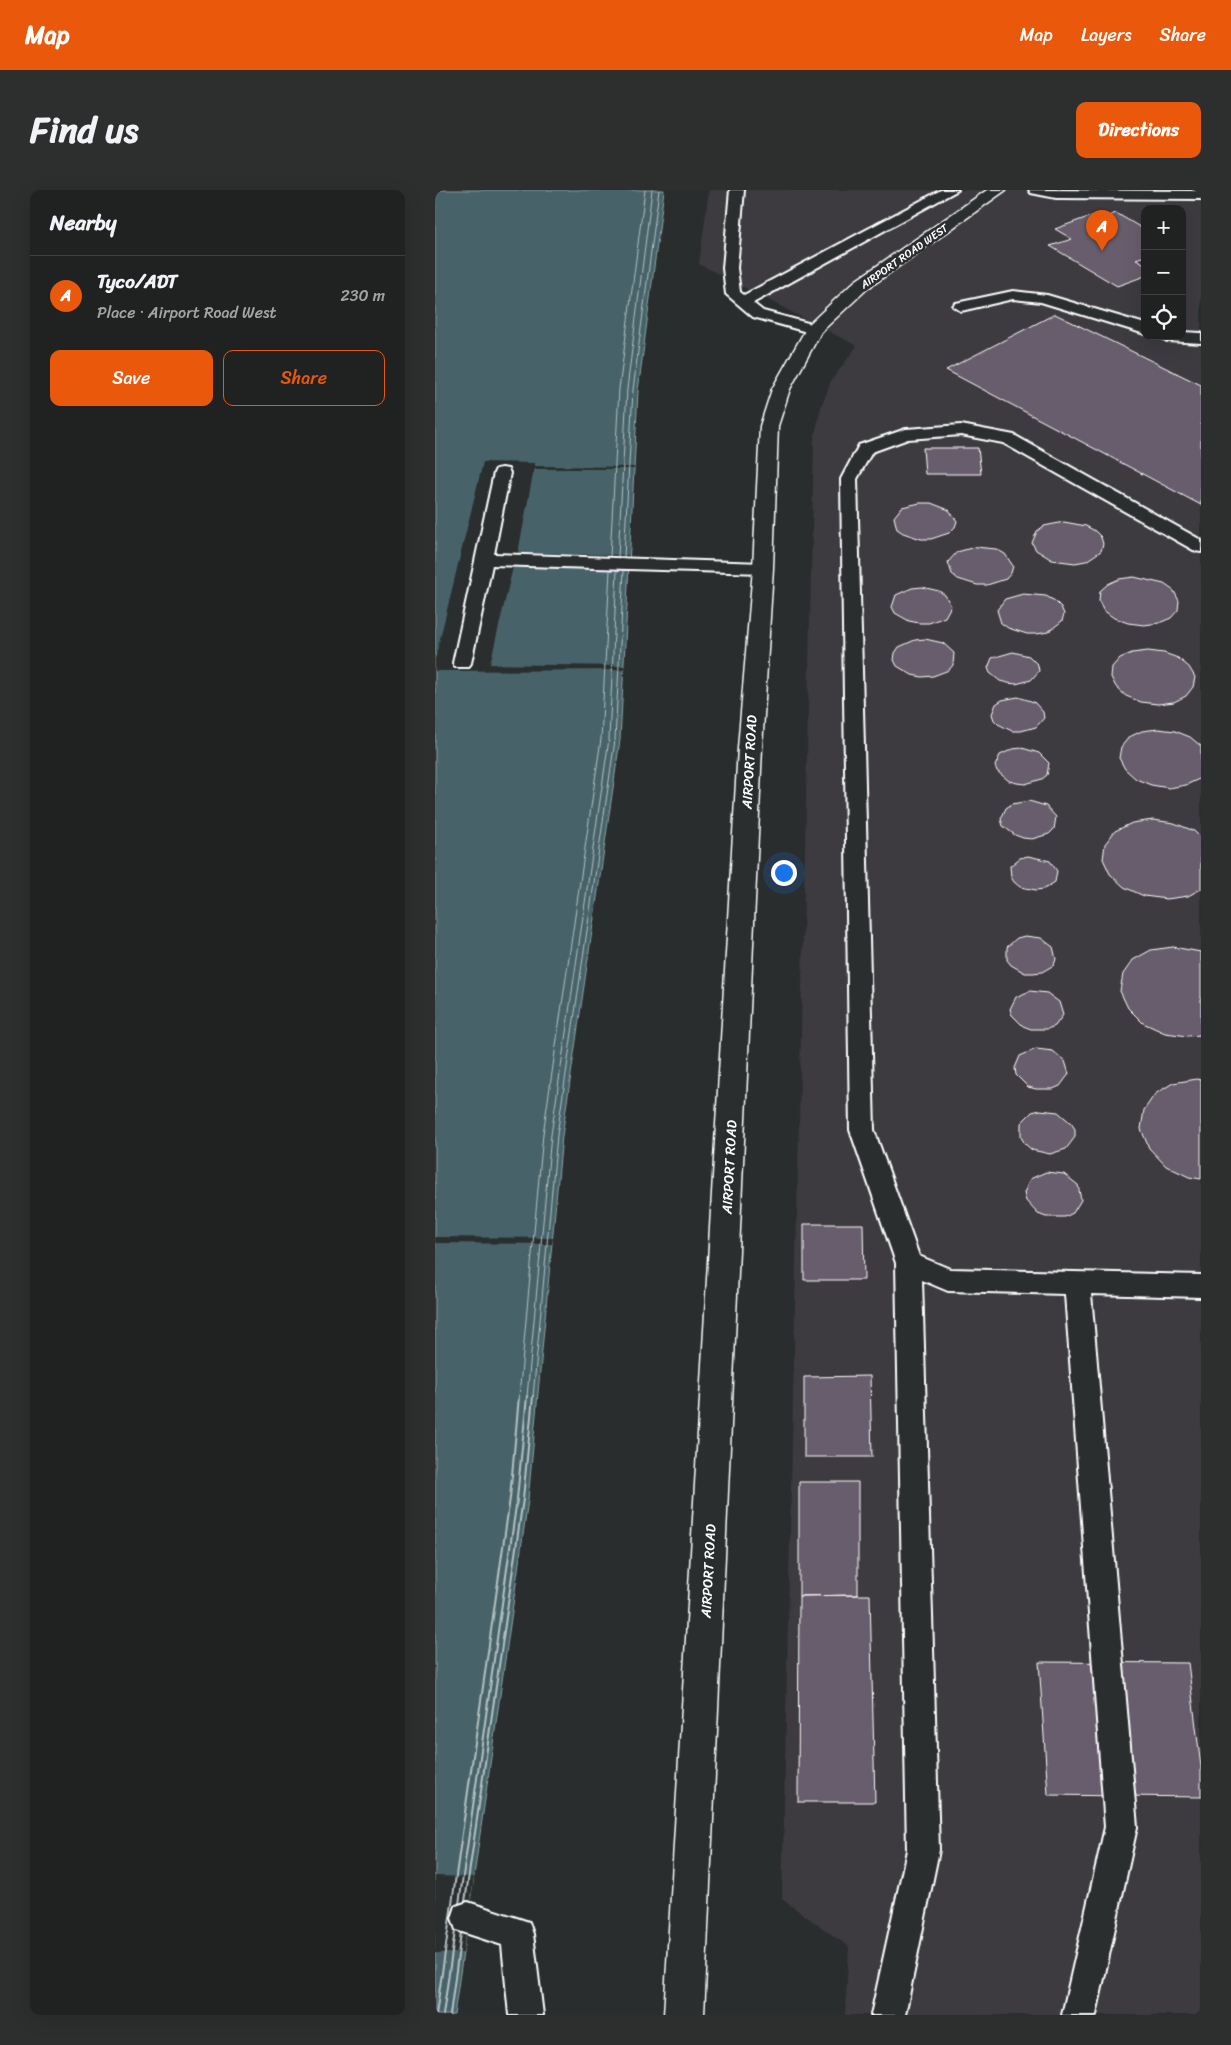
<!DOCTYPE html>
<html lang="en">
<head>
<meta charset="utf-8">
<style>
	:root { --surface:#202222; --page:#2d2f2f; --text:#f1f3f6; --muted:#a2a4a5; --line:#3d3f40; --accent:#ea580c }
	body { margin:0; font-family:Sriracha,sans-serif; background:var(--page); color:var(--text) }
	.controls { position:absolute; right:15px; top:15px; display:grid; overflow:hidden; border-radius:10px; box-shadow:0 5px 20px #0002 }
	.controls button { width:45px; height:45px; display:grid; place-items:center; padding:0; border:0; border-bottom:1px solid var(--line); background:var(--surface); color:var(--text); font:25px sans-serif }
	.you { position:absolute; left:348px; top:682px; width:18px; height:18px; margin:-12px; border:4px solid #fff; border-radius:50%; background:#1a73e8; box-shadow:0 0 0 8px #1a73e833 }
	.badge { display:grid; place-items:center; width:32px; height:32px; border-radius:50%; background:var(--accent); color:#fff; font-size:16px; font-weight:700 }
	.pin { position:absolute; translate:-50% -41px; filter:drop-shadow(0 1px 2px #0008) }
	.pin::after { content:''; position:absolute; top:26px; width:18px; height:15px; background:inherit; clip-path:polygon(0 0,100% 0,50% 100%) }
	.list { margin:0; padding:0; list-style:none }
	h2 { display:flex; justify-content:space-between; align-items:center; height:65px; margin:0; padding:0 20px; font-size:21px }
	h2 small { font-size:16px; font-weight:400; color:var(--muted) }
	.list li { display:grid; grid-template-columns:32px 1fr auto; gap:15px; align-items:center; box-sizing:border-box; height:80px; padding:0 20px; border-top:1px solid var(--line) }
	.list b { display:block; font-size:19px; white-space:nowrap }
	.list p { margin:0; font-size:16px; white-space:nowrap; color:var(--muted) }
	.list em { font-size:16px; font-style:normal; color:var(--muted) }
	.actions { display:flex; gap:10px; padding:15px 20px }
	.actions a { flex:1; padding:11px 0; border:1px solid var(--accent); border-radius:10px; text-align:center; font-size:18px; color:var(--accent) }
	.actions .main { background:var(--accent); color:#fff }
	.icon { flex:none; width:28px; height:28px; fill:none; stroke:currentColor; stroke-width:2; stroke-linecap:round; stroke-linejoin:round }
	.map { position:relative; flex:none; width:766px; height:1825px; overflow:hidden; border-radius:10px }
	header { display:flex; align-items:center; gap:30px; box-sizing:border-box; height:70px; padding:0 25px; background:var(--accent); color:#fff }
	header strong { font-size:24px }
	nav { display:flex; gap:28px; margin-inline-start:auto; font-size:18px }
	.intro { display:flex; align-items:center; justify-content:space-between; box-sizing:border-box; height:120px; padding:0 30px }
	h1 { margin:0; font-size:35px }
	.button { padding:12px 22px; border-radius:10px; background:var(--accent); color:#fff; font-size:18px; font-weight:700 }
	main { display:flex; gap:30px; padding:0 30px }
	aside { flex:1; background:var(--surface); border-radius:10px; box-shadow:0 5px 20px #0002 }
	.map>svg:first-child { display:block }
</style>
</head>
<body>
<header>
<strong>Map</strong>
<nav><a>Map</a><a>Layers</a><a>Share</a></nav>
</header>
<div class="intro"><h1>Find us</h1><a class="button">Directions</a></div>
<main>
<aside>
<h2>Nearby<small></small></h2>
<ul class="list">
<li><span class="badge">A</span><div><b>Tyco/ADT</b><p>Place · Airport Road West</p></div><em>230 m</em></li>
</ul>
<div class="actions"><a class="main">Save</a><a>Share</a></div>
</aside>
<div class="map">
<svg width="766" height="1825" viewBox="0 0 766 1825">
	<rect width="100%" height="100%" fill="#2a2d2e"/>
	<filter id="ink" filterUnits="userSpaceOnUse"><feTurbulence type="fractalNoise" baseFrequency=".02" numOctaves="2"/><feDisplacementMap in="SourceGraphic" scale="10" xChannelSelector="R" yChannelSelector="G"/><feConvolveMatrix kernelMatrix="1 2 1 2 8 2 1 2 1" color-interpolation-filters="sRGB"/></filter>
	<g filter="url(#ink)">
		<path fill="#3c3b41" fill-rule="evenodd" d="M274 0H766V1825H410L414 1757 347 1709 379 248 386 217 396 191 422 156 264 74ZM710 19H747V146H710Z"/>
		<path fill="#466469" stroke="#90a2a5" d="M0 0H229L203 201 185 550 127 946 93 1310 19 1825H0Z"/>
		<path fill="#2a2d2e" d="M48 272 100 273V276L199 277V279H99L83 363 194 365V379L78 377 55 474 189 476V480L0 481V469Z
			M0 1047 118 1048 117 1054 0 1053Z
			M0 1686 39 1687 28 1763H0Z"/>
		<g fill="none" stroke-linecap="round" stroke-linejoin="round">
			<path stroke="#b5c1c3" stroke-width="1" d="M175 367 184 199 210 0
				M183 367 192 199 217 0
				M189 367 198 200 224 0
				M84 1207 108 944 166 549 175 380
				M92 1207 116 945 174 549 182 380
				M98 1207 122 945 180 550 189 380"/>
			<path stroke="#b5c1c3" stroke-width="2" d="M30 1712 88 1309 98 1206
				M24 1714 82 1309 92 1206
				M1 1825 75 1308 84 1206
				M8 1825 20 1741
				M15 1825 26 1743"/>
		</g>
		<path fill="#675d6c" stroke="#fff" d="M681 23 710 40V66L701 69 710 74V86L682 96 615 56 637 49 620 39 656 26 663 30Z
			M620 124 766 195V315L511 180Z
			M488 258H543L546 284H490Z
			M485 313H496L514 320 522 331 520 337 514 343 496 349H486L468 343 462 339 459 327 467 317Z
			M629 332 651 336 660 341 666 347 668 354 666 361 651 371 640 373 617 370 601 360 597 353 602 341 609 336Z
			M540 357 561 359 570 364 578 376 576 383 571 389 552 395H542L523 389 517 384 513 372 522 362Z
			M699 387 729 394 739 401 744 411 743 420 736 428 724 433 709 435 693 433 679 428 668 420 664 411 665 401 673 394 684 389Z
			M487 397 504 401 510 405 516 416 510 427 494 433H484L474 431 460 423 457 417 461 405 477 398Z
			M588 404 611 406 620 411 626 417 629 424 627 431 613 442 602 444H592L573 438 566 433 562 420 570 409Z
			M490 449 508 453 519 463 518 475 514 480 498 486 487 487 477 485 462 476 459 470 460 463 464 457 480 450Z
			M713 461 729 463 743 468 754 477 760 487 758 497 751 506 739 512 723 514 706 512 691 506 681 497 676 487 677 477 685 468 697 463Z
			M578 462 594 466 603 475 604 481 596 490 581 494 573 493 565 491 555 483 553 478 557 468Z
			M583 507 599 512 608 522 609 528 601 537 586 541H577L563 534 559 530 557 524 561 514 567 510Z
			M723 539 740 541 755 547 766 556V586L764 589 751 595 734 598 716 595 701 589 690 579 684 568 686 557 694 547 707 541Z
			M587 558 604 563 614 573 612 585 607 589 590 594 582 593 574 591 562 581 560 576 565 565 578 559Z
			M594 611 611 616 621 627 619 639 614 644 597 649 588 648 580 645 568 636 566 629 571 618 577 614Z
			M718 630 739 633 759 641 766 648V699L753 706 732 709 709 706 689 697 675 684 668 669 670 654 680 641 697 633Z
			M593 666 615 671 622 681 620 692 609 699 601 700 585 697 579 692 576 687 575 676 585 668Z
			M590 746 606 748 618 757 621 769 619 775 607 782 598 783H590L576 775 572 770V757L582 748Z
			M738 757 766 762V845L753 846 730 843 708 833 693 818 685 801 688 784 698 770 716 760Z
			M595 801 612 803 624 812 628 825 620 836 612 839H596L588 836 577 825 575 819 581 807Z
			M601 859 618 861 630 871 634 884 625 896 618 899H601L593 897 581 885 580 878 585 866Z
			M762 889 766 890V989L754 987 731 976 714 958 706 939 709 920 720 904 738 893Z
			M605 920 623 922 636 933 640 939V947L631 959 615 964 597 960 590 954 586 947V933L597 922Z
			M611 982 629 984 643 995 646 1010 638 1023 630 1027H611L603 1024 591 1011 589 1003 595 989Z
			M369 1034H428L429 1090H369Z
			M435 1186 437 1267H369V1187Z
			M364 1292H423V1405L364 1406Z
			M423 1405H435L440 1612H363L364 1406Z
			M604 1472 753 1473 766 1577V1607L613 1605Z"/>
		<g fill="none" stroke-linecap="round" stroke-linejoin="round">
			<defs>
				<path id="service" d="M295 0H309L302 78 305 102 309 105 506 0H523L318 113 328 121 384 136 387 139 379 144 318 127 291 104 288 78Z
					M594 0 766 1V9L621 8 596 3Z
					M578 101 612 105 710 134V144L606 112 578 109 526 121 518 116 521 113Z
					M747 142 766 143V153L732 151 724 146H747Z
					M526 235 579 245 766 350V362L760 361 568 253 526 245 473 249 437 262 422 289 439 940 484 1066 515 1079 766 1085V1107L656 1104 702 1637 661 1825H627L670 1637 630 1104 513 1101 487 1090 504 1660 470 1825H436L472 1660 461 1073 415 940 406 289 424 255 471 239Z
					M67 278 73 279 75 283 59 364 328 373 334 374 337 378 334 382 328 383 57 375 36 473 34 477H20L18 473 59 283 61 279Z
					M33 1712 94 1732 98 1744 108 1825H74L67 1755 21 1740 17 1728 21 1716Z"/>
				<path id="tertiary" d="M552 0H571L432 99 386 142 355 199 343 236 338 378 327 558 269 1825H229L303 558 318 378 325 236 337 199 373 135 420 91Z"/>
			</defs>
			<use href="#service" stroke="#fff" stroke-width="4"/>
			<use href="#tertiary" stroke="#fff" stroke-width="3"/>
			<use href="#service" fill="#2a2d2e" fill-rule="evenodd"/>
			<use href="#tertiary" fill="#2a2d2e" fill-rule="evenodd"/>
		</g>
	</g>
	<g text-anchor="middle" stroke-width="5" stroke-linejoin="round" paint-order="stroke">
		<g font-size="11" fill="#fff" stroke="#2a2d2e">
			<text transform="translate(469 66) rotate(-35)" y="4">AIRPORT ROAD WEST</text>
		</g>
		<g font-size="14" fill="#fff" stroke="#2a2d2e">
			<text transform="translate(314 572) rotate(-87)" y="5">AIRPORT ROAD</text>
			<text transform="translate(294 977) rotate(-87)" y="5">AIRPORT ROAD</text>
			<text transform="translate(273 1381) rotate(-87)" y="5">AIRPORT ROAD</text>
		</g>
	</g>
</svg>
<div class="controls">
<button>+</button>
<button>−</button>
<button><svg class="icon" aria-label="locate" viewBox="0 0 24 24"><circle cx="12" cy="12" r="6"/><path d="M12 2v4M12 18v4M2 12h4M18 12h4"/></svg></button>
</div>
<div class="you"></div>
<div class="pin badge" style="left:667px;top:61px">A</div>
</div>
</main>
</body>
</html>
